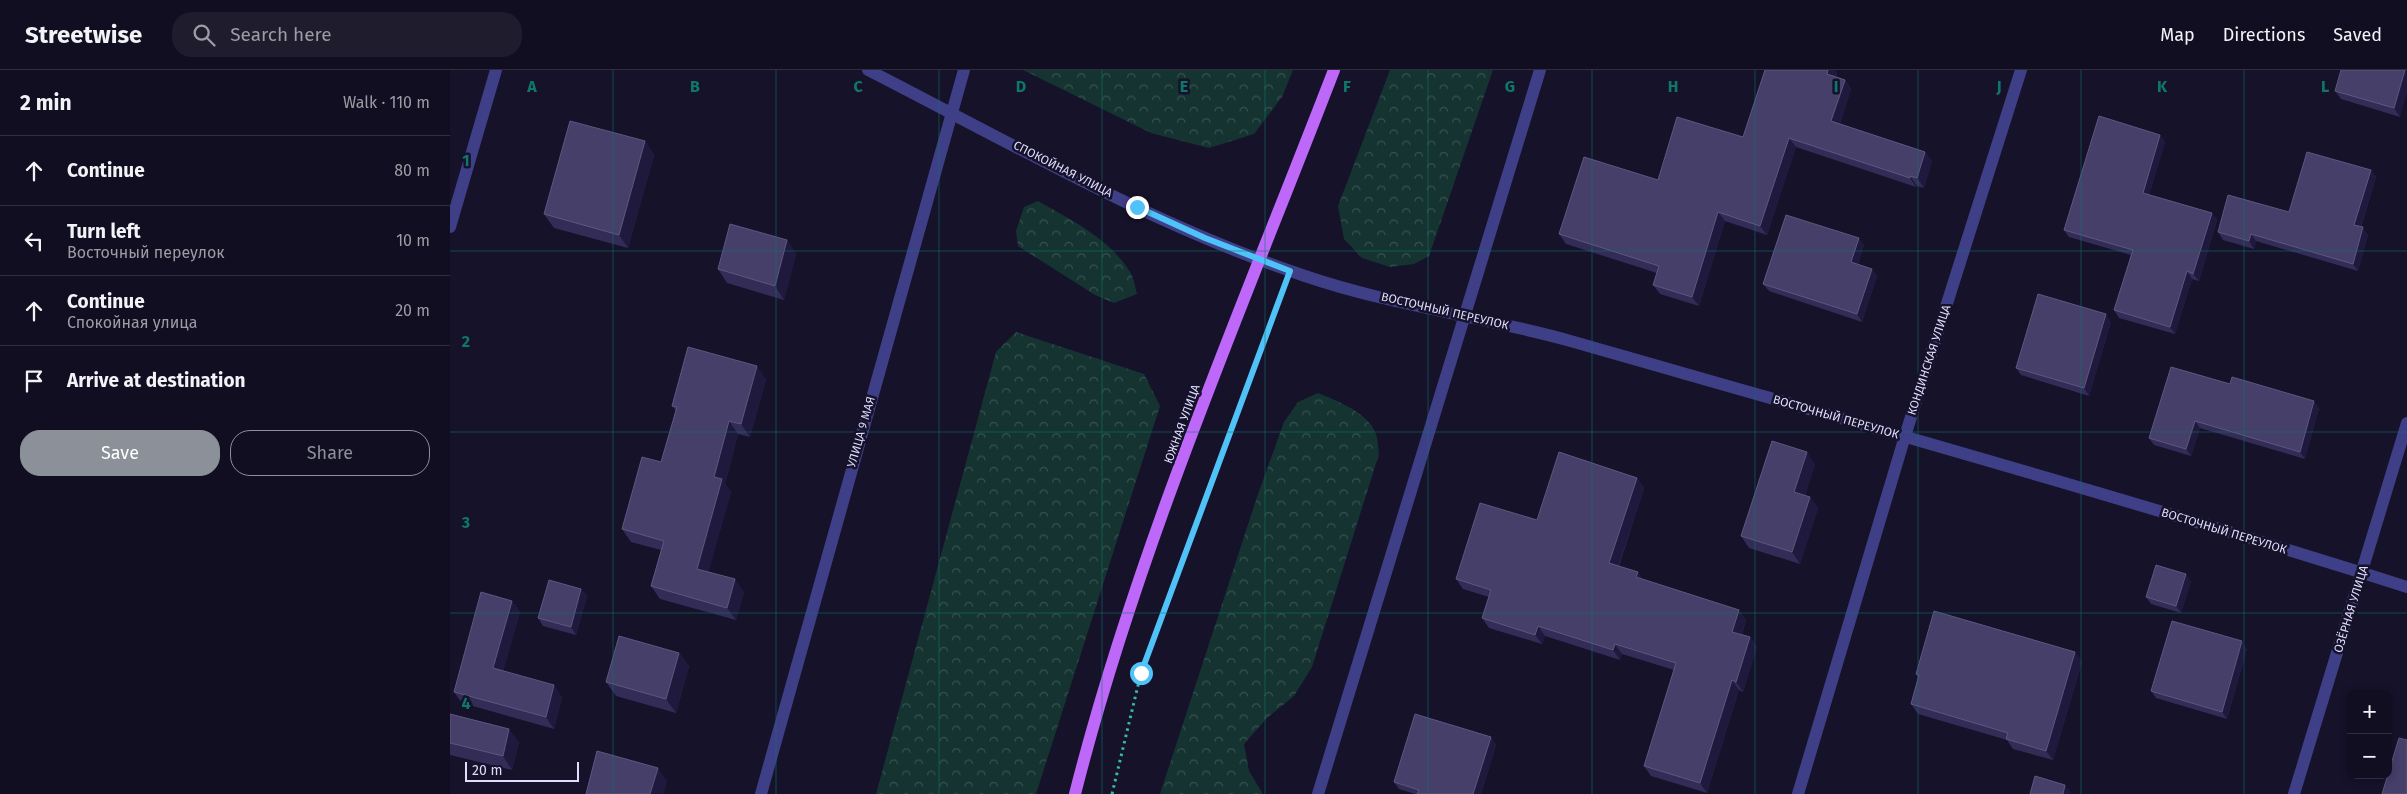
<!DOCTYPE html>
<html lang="en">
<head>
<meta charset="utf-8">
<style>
	:root { --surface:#100e20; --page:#1e1c2d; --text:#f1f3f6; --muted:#9c9ca5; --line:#302e3e; --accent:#8c9099 }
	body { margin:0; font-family:"Fira Sans",sans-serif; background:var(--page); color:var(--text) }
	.controls { position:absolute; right:15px; bottom:15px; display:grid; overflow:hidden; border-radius:10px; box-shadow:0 2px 8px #0003 }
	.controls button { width:45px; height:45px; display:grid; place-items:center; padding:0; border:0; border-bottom:1px solid var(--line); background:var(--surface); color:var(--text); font:25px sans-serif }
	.scale { position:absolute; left:15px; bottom:12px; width:114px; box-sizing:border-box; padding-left:5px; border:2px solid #dfdcfe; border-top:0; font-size:14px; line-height:18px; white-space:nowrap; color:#dfdcfe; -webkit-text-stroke:4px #15122a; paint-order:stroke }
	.stop { position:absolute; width:15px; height:15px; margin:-11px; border:4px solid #4fc3f7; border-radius:50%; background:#fff }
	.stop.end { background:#4fc3f7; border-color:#fff; box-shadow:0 1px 5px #0008 }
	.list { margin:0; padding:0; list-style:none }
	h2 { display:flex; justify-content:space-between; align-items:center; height:65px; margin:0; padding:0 20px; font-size:21px }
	h2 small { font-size:16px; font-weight:400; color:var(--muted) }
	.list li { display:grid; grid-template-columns:32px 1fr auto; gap:15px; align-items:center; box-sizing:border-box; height:70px; padding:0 20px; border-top:1px solid var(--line) }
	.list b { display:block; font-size:19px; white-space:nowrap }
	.list p { margin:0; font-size:16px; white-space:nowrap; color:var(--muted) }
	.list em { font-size:16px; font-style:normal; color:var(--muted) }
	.actions { display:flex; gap:10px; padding:15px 20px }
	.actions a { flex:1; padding:11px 0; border:1px solid var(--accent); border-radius:20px; text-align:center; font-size:18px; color:var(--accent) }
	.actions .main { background:var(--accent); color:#fff }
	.icon { flex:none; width:28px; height:28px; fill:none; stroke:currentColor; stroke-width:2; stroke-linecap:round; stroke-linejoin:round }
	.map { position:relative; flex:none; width:1957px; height:724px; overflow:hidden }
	header { display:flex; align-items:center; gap:30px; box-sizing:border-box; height:70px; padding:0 25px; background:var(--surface); border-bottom:1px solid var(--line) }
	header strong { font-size:24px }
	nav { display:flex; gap:28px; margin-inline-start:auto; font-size:18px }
	.search { width:350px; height:45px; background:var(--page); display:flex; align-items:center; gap:12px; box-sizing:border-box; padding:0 18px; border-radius:20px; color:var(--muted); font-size:19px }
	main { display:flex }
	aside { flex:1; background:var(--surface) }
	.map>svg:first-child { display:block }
</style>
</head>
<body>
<header>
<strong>Streetwise</strong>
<div class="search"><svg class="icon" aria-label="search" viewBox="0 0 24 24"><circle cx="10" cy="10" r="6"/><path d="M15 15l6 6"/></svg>Search here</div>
<nav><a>Map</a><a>Directions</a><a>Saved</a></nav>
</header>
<main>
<aside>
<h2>2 min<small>Walk · 110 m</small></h2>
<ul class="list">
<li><svg class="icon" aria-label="ahead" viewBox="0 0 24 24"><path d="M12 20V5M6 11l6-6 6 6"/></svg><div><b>Continue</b></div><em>80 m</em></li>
<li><svg class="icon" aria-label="left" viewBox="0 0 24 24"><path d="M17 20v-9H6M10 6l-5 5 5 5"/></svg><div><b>Turn left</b><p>Восточный переулок</p></div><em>10 m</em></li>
<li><svg class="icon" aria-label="ahead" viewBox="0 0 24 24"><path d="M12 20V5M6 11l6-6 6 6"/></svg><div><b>Continue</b><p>Спокойная улица</p></div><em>20 m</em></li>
<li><svg class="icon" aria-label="arrive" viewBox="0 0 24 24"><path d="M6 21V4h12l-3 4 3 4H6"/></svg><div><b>Arrive at destination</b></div></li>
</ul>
<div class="actions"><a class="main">Save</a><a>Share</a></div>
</aside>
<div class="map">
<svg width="1957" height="724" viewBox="0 0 1957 724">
	<defs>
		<pattern id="forest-crowns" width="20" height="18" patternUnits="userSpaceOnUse" patternTransform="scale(1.25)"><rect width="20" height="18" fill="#153431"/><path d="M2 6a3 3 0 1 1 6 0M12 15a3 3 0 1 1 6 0" fill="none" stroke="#375150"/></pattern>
	</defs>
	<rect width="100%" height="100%" fill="#15122a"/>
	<path fill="url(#forest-crowns)" d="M573 0H843L832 27 804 64 759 78 701 63Z
		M940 0H1043L979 186 964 194 940 197 912 188 894 169 888 136Z
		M588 131C621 150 659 168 680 202 684 208 685 217 687 224L664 233 645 225 568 176 566 161 574 137Z
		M566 262 694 304 710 336 586 724H426L546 282Z
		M868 323C887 331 918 342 926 364 928 370 928 377 929 384L862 597 844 626 817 648 794 674 799 701 813 724H710L807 427 834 352 848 332Z"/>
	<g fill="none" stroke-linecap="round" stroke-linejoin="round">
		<path stroke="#36b8ab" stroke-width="3" stroke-dasharray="2.5 4" stroke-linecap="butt" d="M662 724 691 603 831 226"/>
		<path stroke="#3f3f87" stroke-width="12" d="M418 0C561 73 702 155 855 206 940 235 1030 246 1117 270 1397 350 1679 429 1957 517
			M0 157 46 0
			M311 724 514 0
			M868 724 1090 0
			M1348 724 1455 366 1571 0
			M1844 724 1957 353"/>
		<path stroke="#bd68f9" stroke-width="12" d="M625 724C688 476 792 239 884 0"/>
	</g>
	<path fill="#332c57" d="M1315 0H1385L1387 3 1386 7 1395 10 1401 19 1390 54 1475 82 1482 91 1474 118 1467 116 1466 117 1346 77 1317 165 1275 151 1249 236 1210 224 1203 215 1207 203 1116 174 1109 164 1208 110 1293 67Z
		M1957 0 1950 47 1891 29 1885 21Z
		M1710 65 1715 72 1699 125 1762 143 1767 150 1749 211 1742 209 1725 264 1669 248 1664 240 1681 185 1619 167 1614 160Z
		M195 71 204 85 178 178 104 158 94 144Z
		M1921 100 1926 107 1911 157 1918 165 1908 201 1806 171 1804 179 1773 170 1768 162 1839 142Z
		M337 170 346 184 334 230 277 213 268 199Z
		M1414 175 1408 194 1422 199 1427 206 1412 252 1319 221 1313 214Z
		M1661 252 1639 326 1571 305 1566 298Z
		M316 309 300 367 288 364 275 414 281 422 258 502 294 522 286 550 210 529 201 516 211 480 181 472 172 459 211 392 226 341 222 336Z
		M1780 314 1869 338 1855 389 1750 358 1741 386 1704 375 1699 368Z
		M1365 394 1355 425 1360 427 1368 438 1350 494 1299 478 1291 466Z
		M1187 408 1194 418 1169 496 1194 510 1289 540 1296 550 1292 564 1300 567 1307 577 1293 622 1289 620 1257 723 1201 706 1194 696 1224 600 1172 584 1170 590 1095 566 1092 574 1039 558 1032 548 1039 527 1013 519 1006 509 1087 450Z
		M1741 511 1731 543 1701 534 1696 527Z
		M131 519 137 526 126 565 93 556 88 548Z
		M62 531 70 542 53 601 112 627 104 659 12 633 4 622Z
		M1797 579 1777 649 1706 628 1701 621Z
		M1625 582 1632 592 1603 690 1563 679 1557 670 1468 644 1461 634 1468 608 1466 604Z
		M229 583 239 596 226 643 166 626 156 612Z
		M0 644 69 672 62 700 0 685Z
		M1041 667 1046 675 1031 724H965L949 719 944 712Z"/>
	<path fill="#1f1a3d" d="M1378 0H1385L1387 3 1384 13 1377 4Z
		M1955 0H1957V23L1950 47 1944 38Z
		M1395 10 1401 19 1388 60 1381 51Z
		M1710 65 1715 72 1698 130 1693 123Z
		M1339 68 1346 77 1317 165 1310 156Z
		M195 71 204 85 178 178 169 165Z
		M1475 82 1482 91 1474 118 1467 108Z
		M1921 100 1926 107 1909 162 1904 155Z
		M1460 106 1467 116 1466 117 1460 108Z
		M1268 142 1275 151 1249 236 1242 227Z
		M1762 143 1767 150 1749 211 1743 204Z
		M1913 157 1918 165 1908 201 1903 194Z
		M1801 164 1806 171 1804 179 1799 171Z
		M1409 168 1414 175 1406 199 1401 192Z
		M337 170 346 184 334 230 325 216Z
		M1422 199 1427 206 1412 252 1407 244Z
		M1737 201 1742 209 1725 264 1720 257Z
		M1656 244 1661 252 1639 326 1634 318Z
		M307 296 316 309 300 367 291 354Z
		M1864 331 1869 338 1855 389 1850 382Z
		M279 351 288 364 275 414 281 422 256 512 247 499 264 407Z
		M1745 351 1750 358 1741 386 1736 379Z
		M1357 382 1365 394 1353 434 1344 422Z
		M1187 408 1194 418 1166 503 1159 493Z
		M1360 427 1368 438 1350 494 1342 482Z
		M1188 502 1195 512 1186 507Z
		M1736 504 1741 511 1731 543 1726 536Z
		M285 509 294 522 286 550 277 538Z
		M131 519 137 526 126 565 121 557Z
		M62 531 70 542 51 610 43 598Z
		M1289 540 1296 550 1289 572 1282 562Z
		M1088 556 1095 566 1092 574 1085 565Z
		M1300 567 1307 577 1293 622 1286 612Z
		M1792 571 1797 579 1777 649 1772 642Z
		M1165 574 1172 584 1170 590 1163 580Z
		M1625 582 1632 592 1603 690 1596 681Z
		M229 583 239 596 226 643 216 629Z
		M1282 610 1289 620 1257 723 1250 713Z
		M104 615 112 627 104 659 96 647Z
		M59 659 69 672 62 700 53 686Z
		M1041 667 1046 675 1031 724H1023Z
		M208 698 217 711 214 724H200Z
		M1615 715 1621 722 1620 724H1613Z"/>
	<path fill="#453f69" stroke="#5e5880" d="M1315 0H1378L1377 4 1395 10 1381 51 1475 82 1467 108 1460 106V108L1339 68 1310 156 1268 142 1242 227 1203 215 1209 196 1109 164 1134 87 1208 110 1227 47 1293 67Z
		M1891 0H1955L1944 38 1885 21Z
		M1649 46 1710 65 1693 123 1762 143 1743 204 1737 201 1720 257 1664 240 1683 180 1614 160Z
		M120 51 195 71 169 165 94 144Z
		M1857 82 1921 100 1904 155 1913 157 1903 194 1801 164 1799 171 1768 162 1778 125 1839 142Z
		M1336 145 1409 168 1401 192 1422 199 1407 244 1313 214Z
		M280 154 337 170 325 216 268 199Z
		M1588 224 1656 244 1634 318 1566 298Z
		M238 277 307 296 291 354 279 351 264 407 272 409 247 499 285 509 277 538 201 516 214 471 172 459 192 387 211 392 227 337 222 336Z
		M1721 297 1780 314 1782 307 1864 331 1850 382 1745 351 1736 379 1699 368Z
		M1322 371 1357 382 1344 422 1360 427 1342 482 1291 466Z
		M1109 382 1187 408 1159 493 1188 502 1186 507 1289 540 1282 562 1300 567 1286 612 1282 610 1250 713 1194 696 1226 593 1165 574 1163 580 1088 556 1085 565 1032 548 1041 520 1006 509 1030 433 1087 450Z
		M1706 495 1736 504 1726 536 1696 527Z
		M99 510 131 519 121 557 88 548Z
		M31 522 62 531 43 598 104 615 96 647 4 622Z
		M1484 541 1625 582 1596 681 1556 669 1558 663 1461 634 1469 605 1466 604Z
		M1722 551 1792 571 1772 642 1701 621Z
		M169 566 229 583 216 629 156 612Z
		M0 644 59 659 53 686 0 673Z
		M965 644 1041 667 1023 724H967L969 720 944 712Z
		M1949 668 1957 670V724H1932Z
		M147 681 208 698 200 724H136Z
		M1585 706 1615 715 1613 724H1580Z"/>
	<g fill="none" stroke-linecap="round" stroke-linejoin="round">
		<path stroke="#4fc3f7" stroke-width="6" d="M687 137 755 168 840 201 691 603"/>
	</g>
	<path fill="none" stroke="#0f766e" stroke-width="1" stroke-opacity="0.55" d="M163 0V724M326 0V724M489 0V724M652 0V724M815 0V724M978 0V724M1142 0V724M1305 0V724M1468 0V724M1631 0V724M1794 0V724M0 181H1957M0 362H1957M0 543H1957"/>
	<g text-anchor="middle" stroke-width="5" stroke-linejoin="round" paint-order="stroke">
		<g font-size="12" fill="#dfdcfe" stroke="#15122a">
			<text transform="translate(613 99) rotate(27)" y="4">СПОКОЙНАЯ УЛИЦА</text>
			<text transform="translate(995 241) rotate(13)" y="4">ВОСТОЧНЫЙ ПЕРЕУЛОК</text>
			<text transform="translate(1479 290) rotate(-72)" y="4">КОНДИНСКАЯ УЛИЦА</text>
			<text transform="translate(1386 347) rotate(16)" y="4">ВОСТОЧНЫЙ ПЕРЕУЛОК</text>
			<text transform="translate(732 354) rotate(-70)" y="4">ЮЖНАЯ УЛИЦА</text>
			<text transform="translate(411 362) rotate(-74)" y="4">УЛИЦА 9 МАЯ</text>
			<text transform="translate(1774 461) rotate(17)" y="4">ВОСТОЧНЫЙ ПЕРЕУЛОК</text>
			<text transform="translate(1901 539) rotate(-73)" y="4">ОЗЁРНАЯ УЛИЦА</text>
		</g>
	</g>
	<g font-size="16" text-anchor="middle" font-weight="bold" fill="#0f766e" stroke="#15122a" stroke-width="5" stroke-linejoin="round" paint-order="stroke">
		<text x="82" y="22">A</text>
		<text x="245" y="22">B</text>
		<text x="408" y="22">C</text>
		<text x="571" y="22">D</text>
		<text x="734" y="22">E</text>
		<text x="897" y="22">F</text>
		<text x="1060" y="22">G</text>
		<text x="1223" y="22">H</text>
		<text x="1386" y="22">I</text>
		<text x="1549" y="22">J</text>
		<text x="1712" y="22">K</text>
		<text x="1875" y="22">L</text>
		<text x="16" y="96">1</text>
		<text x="16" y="277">2</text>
		<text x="16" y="458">3</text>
		<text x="16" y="639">4</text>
	</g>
</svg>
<div class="controls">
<button>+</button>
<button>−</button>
</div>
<div class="scale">20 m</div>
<div class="stop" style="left:691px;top:603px"></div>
<div class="stop end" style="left:687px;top:137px"></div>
</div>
</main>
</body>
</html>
